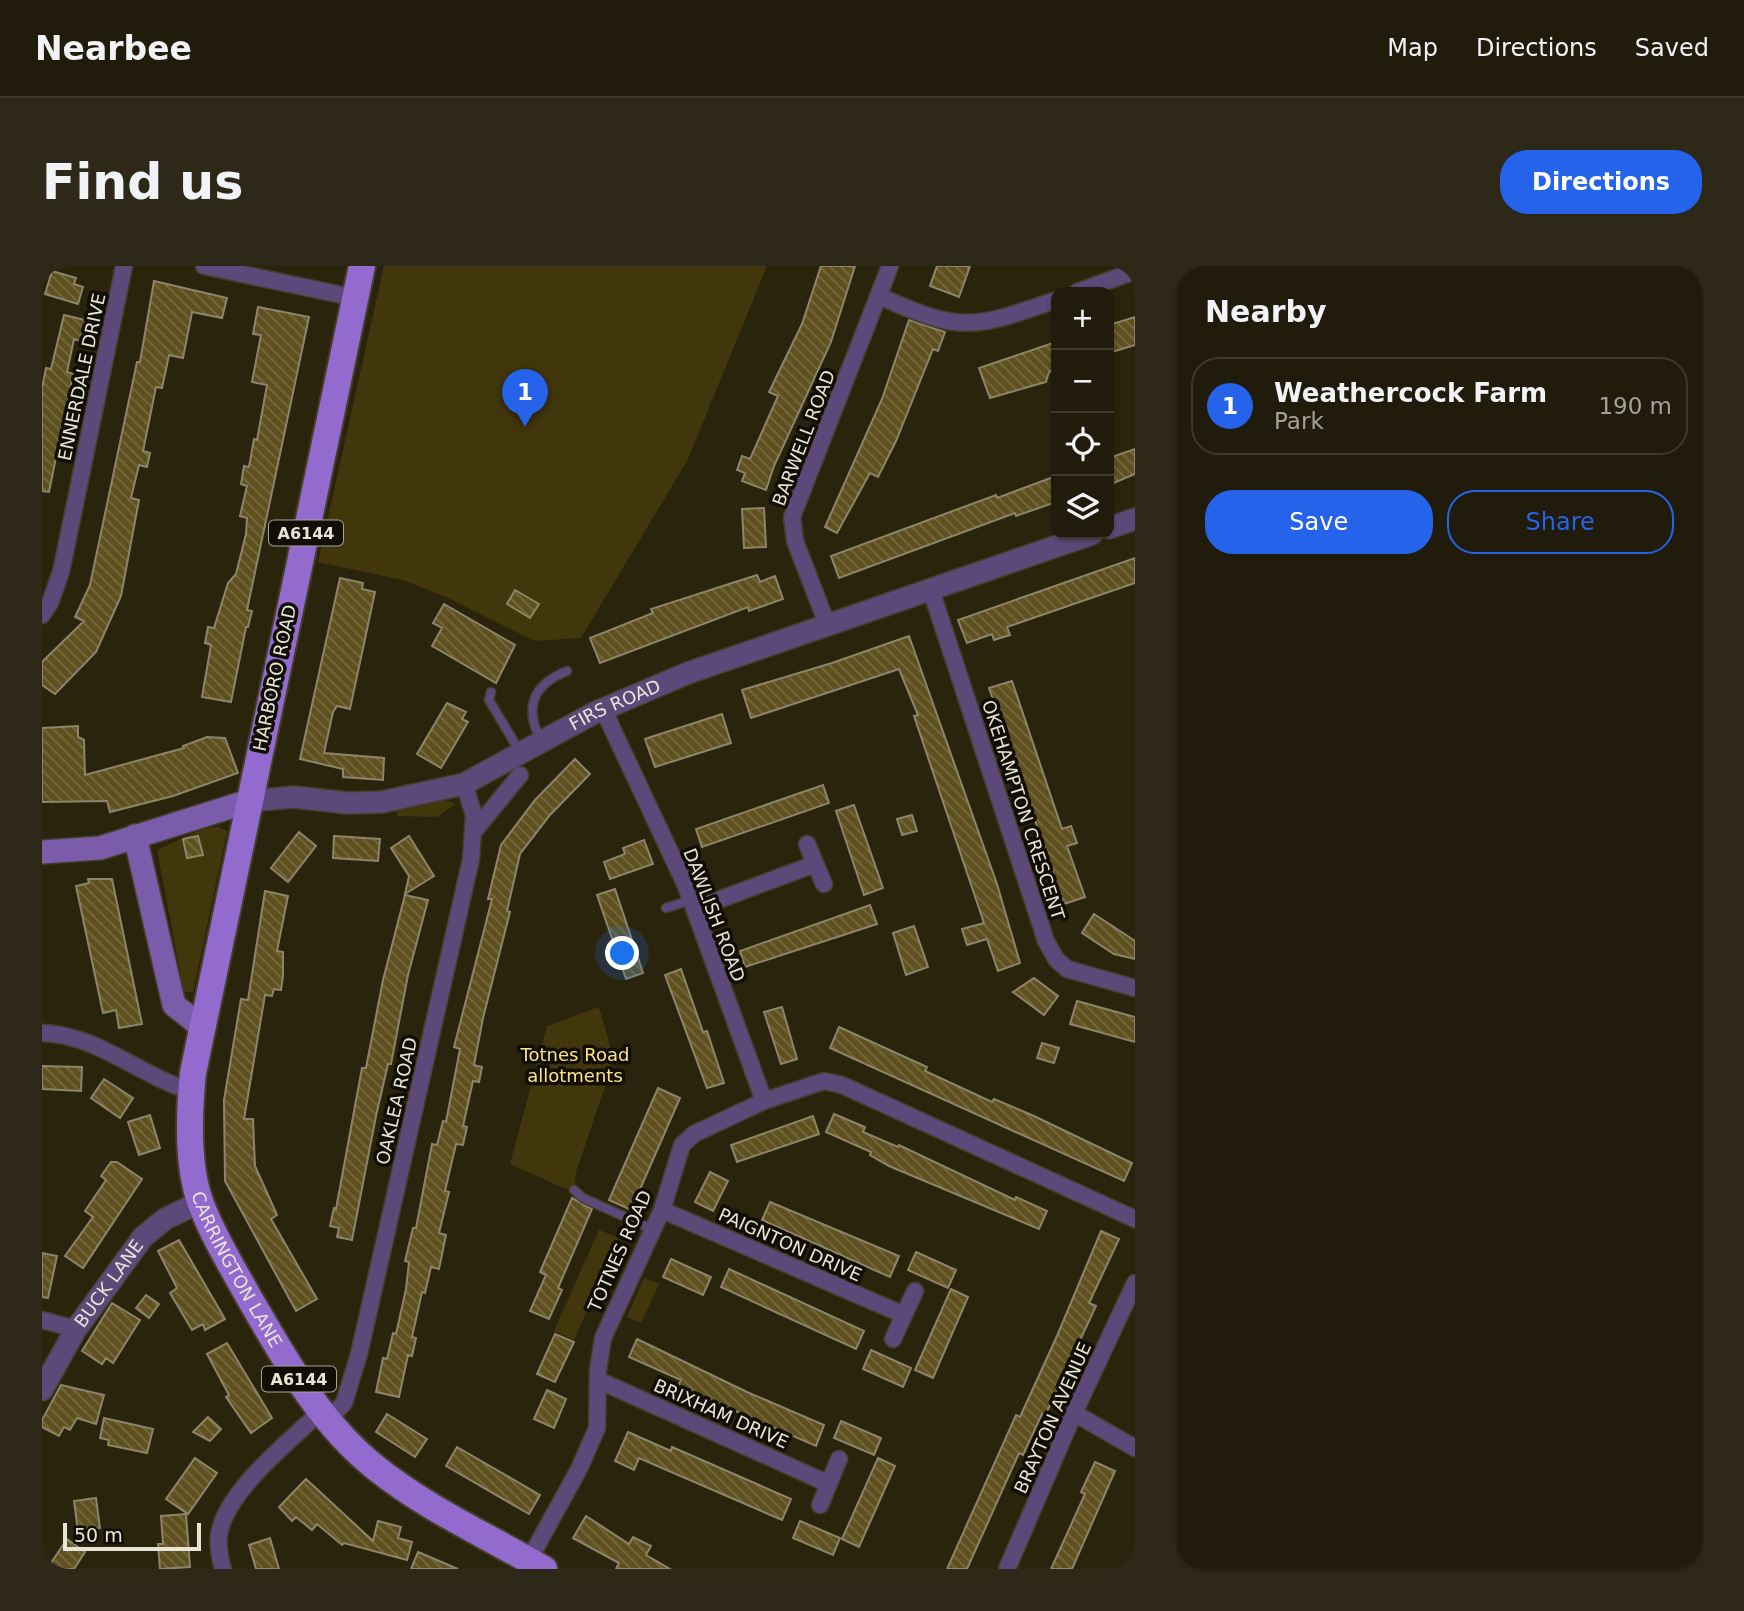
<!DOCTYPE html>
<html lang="en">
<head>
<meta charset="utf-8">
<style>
	:root { --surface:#201b0a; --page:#2d2818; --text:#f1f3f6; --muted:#a2a19c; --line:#3d392b; --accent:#2563eb }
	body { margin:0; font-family:"DejaVu Sans",sans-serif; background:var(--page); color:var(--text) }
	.controls { position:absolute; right:21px; top:21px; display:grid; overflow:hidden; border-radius:14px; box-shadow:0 2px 5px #0004 }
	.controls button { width:63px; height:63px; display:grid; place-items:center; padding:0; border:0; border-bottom:2px solid var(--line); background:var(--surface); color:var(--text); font:35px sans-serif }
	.scale { position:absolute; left:21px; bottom:18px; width:138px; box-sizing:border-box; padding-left:7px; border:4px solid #e8e4d6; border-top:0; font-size:19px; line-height:24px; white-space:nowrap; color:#e8e4d6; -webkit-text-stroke:5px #100e05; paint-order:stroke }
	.you { position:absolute; left:581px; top:688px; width:24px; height:24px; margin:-18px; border:5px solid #fff; border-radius:50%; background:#1a73e8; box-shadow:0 0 0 10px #1a73e833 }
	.badge { display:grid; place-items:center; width:46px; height:46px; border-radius:50%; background:var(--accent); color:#fff; font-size:23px; font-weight:700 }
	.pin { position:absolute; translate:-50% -58px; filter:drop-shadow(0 2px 4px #0008) }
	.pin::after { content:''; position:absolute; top:37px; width:24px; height:21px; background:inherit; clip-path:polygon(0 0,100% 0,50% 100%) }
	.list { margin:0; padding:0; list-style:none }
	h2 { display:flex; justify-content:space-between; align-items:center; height:91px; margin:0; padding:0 28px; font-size:30px }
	h2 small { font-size:23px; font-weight:400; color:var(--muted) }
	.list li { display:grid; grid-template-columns:46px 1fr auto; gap:21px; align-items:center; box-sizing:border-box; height:98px; margin:0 14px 14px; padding:0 14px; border:2px solid var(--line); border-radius:28px }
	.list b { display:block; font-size:26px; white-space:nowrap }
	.list p { margin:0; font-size:23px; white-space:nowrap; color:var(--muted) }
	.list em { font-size:23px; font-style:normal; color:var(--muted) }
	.actions { display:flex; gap:14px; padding:21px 28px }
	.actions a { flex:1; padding:16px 0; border:2px solid var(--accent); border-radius:28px; text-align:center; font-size:24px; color:var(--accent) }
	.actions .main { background:var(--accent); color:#fff }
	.icon { flex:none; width:38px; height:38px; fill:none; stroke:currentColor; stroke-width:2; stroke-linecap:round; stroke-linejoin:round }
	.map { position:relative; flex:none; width:1093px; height:1303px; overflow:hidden; border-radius:28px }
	header { display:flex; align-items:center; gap:42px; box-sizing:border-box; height:98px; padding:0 35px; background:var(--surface); border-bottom:2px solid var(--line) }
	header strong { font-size:33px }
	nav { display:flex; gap:38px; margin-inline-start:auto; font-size:24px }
	.intro { display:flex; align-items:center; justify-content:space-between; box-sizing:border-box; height:168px; padding:0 42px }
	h1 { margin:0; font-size:49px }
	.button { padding:18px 32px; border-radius:28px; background:var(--accent); color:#fff; font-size:24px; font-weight:700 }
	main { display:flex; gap:42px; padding:0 42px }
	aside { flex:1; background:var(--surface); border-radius:28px; box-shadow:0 2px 5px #0004 }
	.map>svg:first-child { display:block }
</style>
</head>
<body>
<header>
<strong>Nearbee</strong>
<nav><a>Map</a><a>Directions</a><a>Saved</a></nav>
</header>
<div class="intro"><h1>Find us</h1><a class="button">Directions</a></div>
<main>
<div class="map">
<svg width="1093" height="1303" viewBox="0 0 1093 1303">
	<defs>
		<pattern id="building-back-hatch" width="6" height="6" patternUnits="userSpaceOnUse" patternTransform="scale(1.75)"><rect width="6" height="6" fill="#5f511f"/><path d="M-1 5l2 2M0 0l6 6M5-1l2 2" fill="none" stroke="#766a3f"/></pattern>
	</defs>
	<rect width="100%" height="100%" fill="#2b240d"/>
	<path fill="#42370c" d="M342 0H725L646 193 539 372 493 375 406 332 361 314 276 296Z
		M403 534 414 538 395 551 355 550V545Z
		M176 561 185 565 151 726H142L115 584 163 562Z
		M557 741 572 794 534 906 532 924 524 923 468 898 505 760Z
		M557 964 577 972 532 1074 512 1065Z
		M602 1012 617 1018 599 1057 585 1051Z"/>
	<path fill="url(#building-back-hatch)" stroke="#8c856b" stroke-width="2" d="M779 0H813L789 76 732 200 724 224 700 215 703 207 695 204 700 190 708 193 736 130 727 126 760 58Z
		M895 0H928L917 31 888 20Z
		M10 5 34 12 32 18 41 21 36 38 3 28Z
		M112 15 185 32 180 52 150 46 141 92 127 89 120 122 114 121 101 185 108 187 105 201 97 199 89 232 97 234 79 330 54 386 13 428 0 419V396L42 355 33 351 48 319 95 96H98Z
		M216 41 267 51 205 344 210 345 206 361H204L189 436 160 431 169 379 163 377 166 361 172 362 186 317 194 308 204 268 205 252 198 250 205 220 199 218 202 200 207 201 212 173 215 174 225 119 210 116 219 69 211 68Z
		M22 49 43 54 38 75 32 73 25 106 31 108 7 226 0 225V122L4 102 9 103Z
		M1093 51V79L1067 87V59Z
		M867 54 903 66 896 85 891 83 854 175 836 211 828 207 795 267 783 261 840 133Z
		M1014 76V103L1007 106 1004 116 948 132 937 102Z
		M1093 183V208L1067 219V192Z
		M1014 210V236L974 250 973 247 797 312 789 290 954 229 955 232Z
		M722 242 724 281 702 282 700 243Z
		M1093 292V317L965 361 968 369 952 374 950 368 925 377 916 354Z
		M715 309 718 316 733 310 741 333 707 345 706 341 558 397 548 372 611 347 609 343Z
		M298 312 321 317 320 323 333 326 308 443 295 440 291 446 282 487 342 492 341 514 301 511V503L258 493Z
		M473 324 497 338 488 352 465 338Z
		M402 338 473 379 454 417 390 380 400 362 391 357Z
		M867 370 955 618 978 697 956 705 945 673 925 679 920 663 942 657 872 450 876 449 857 403 709 452 700 424 790 397Z
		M970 415 1020 563 1029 560 1035 577 1025 580 1043 631 1022 638 947 422Z
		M405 437 424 446 420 453 426 456 399 502 375 488Z
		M680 448 689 477 613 501 603 473Z
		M36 460V471L42 474 43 509 142 482 141 480 165 471 183 472 196 507 131 530 68 546 65 535 0 536V462Z
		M533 493 548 508 508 549 478 588 465 645 468 646 441 752 432 799 440 801 437 816 431 815 421 860 425 861 421 879 414 878 403 925 407 926 397 967 404 969 397 1003 389 1001 383 1027 380 1026 370 1071 374 1072 370 1090 366 1089 357 1131 334 1126 341 1092 345 1093 351 1067 354 1068 364 1023 367 996 363 995 371 962H374L390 878 395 879 401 855 404 856 418 783 412 781 450 633H446L459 579 493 534Z
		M781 519 787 537 660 581 654 563Z
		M812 539 841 622 822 629 794 545Z
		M870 549 875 565 860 569 855 553Z
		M257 566 274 580 246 616 229 602Z
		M156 570 161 589 145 592 141 573Z
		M292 570 338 573 336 595 291 592Z
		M367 570 392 610 363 628 367 610 349 582Z
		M602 574 611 598 568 613 562 596 583 588 581 582Z
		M46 613H70L100 758 77 762 74 744 61 747 34 620 47 617Z
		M573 623 601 707 584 713 555 629Z
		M223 625 246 630 235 685 241 686V710L239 724 232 723 230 730 223 729 202 853H211L213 900 235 949 229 953 275 1033 254 1045 183 915 182 834 199 733 206 734Z
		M363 629 386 634 366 709 349 798H346L334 850 310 974 295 971 297 962 288 960 292 942 294 943 320 802H324L341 714Z
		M828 639 835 658 703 701 698 685Z
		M1052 648 1093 675V693L1072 688 1040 667Z
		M872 660 886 701 864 709 851 667Z
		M639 703 661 766 665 765 682 817 665 822 623 709Z
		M992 712 1016 730 1002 749 971 726Z
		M1035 735 1093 751V776L1028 758Z
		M740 741 755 793 739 798 722 746Z
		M797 761 885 801 883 805 950 836 952 833 992 850 1090 897 1082 915 788 782Z
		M1000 777 1017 782 1012 797 995 792Z
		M0 800 40 801 39 825 0 823Z
		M62 813 91 832 78 852 49 832Z
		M616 822 638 832 589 944 567 934Z
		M792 848 823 861 821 866 856 881 857 879 973 934 974 931 1005 945 997 963 847 900 828 889 829 886 784 866Z
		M108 849 118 882 97 889 86 856Z
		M771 850 777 868 695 896 689 879Z
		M69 896H75L100 913 41 1002 23 990 51 951 43 945 64 914 59 910Z
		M668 906 686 915 671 945 653 936Z
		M530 932 550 943 516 1022 520 1024 507 1053 488 1045 504 1009 498 1006Z
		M728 936 857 990 848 1011 720 954Z
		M1059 965 1077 973 1047 1037 1054 1040 1040 1070 1003 1150 1000 1148 981 1189 977 1187 925 1303H905L974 1149 978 1151 1015 1070Z
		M137 974 183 1053 163 1064 161 1058 150 1064 128 1027 135 1022 116 985Z
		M874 986 914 1004 906 1022 866 1004Z
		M0 987 15 990 6 1032 0 1031Z
		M629 993 669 1011 661 1029 621 1011Z
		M687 1003 822 1065 814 1083 679 1021Z
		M909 1023 926 1031 891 1112 873 1104Z
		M104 1029 117 1038 107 1052 94 1042Z
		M70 1037 98 1054 71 1097 64 1092 60 1098 40 1085Z
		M513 1068 532 1076 513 1116 495 1108Z
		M595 1073 705 1126 782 1159 774 1180 636 1120 639 1114 587 1091Z
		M185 1077 230 1152 209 1167 184 1131 187 1129 165 1088Z
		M829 1084 869 1102 861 1121 821 1103Z
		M19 1119 62 1129 54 1158 35 1152 28 1164 22 1161 17 1170 0 1161V1154Z
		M505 1124 524 1133 512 1162 492 1153Z
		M345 1148 385 1173 373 1191 334 1166Z
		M166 1151 179 1163 168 1175 151 1166Z
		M62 1152 111 1163 105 1187 66 1179 67 1174 58 1172Z
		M799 1155 839 1172 832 1189 792 1172Z
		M586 1166 629 1185 630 1181 749 1233 740 1254 597 1192 592 1204 573 1195Z
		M415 1181 498 1229 487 1248 404 1200Z
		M153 1192 175 1207 146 1248 124 1233Z
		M836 1192 853 1200 817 1281 800 1273Z
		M1053 1196 1073 1205 1030 1303H1009L1043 1228 1039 1226Z
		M264 1213 331 1275 336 1255 359 1261 356 1272 370 1276 365 1294 302 1277 300 1279 275 1258 270 1264 254 1251 250 1255 237 1241Z
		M54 1232 58 1262 36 1265 32 1235Z
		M144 1248 148 1301 118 1303 116 1278H121L119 1250Z
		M544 1250 587 1278 591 1271 609 1280 604 1289 628 1303H574L577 1297 531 1272Z
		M758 1255 798 1272 791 1289 751 1272Z
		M228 1272 237 1303H214L207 1279Z
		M25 1273 43 1286 32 1303H5Z
		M376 1286 416 1303H369Z"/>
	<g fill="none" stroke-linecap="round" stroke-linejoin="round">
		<defs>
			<path id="service" d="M449 426 447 434 478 486
				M499 475C482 442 490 419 525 405
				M624 642 649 634
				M532 924 541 932 610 963"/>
			<path id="minor" d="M162 0 314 32
				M1035 26 1093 5
				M837 30C919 67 931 63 1014 34
				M889 324 1004 675 1014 693 1025 703 1093 722
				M0 349 8 337 19 306 82 0
				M785 358 753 275 750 251 848 0
				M561 443 644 620 722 835
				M433 564 478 509
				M765 578 782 618
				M652 643 773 598
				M0 767C54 768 98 810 149 825
				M620 944 862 1049
				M0 1054 34 1063
				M851 1073 873 1025
				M556 1114 787 1218
				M1032 1147 1093 1182
				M286 1153 302 1137 317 1088 429 593 432 549 422 518
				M778 1239 797 1193
				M487 1294 537 1203 555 1162 556 1104 561 1072 620 944 640 879 652 868 722 835 782 815 800 819 1093 953
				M181 1303C177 1289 174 1274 179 1260 192 1219 249 1174 279 1145
				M965 1303 1032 1147 1093 1017"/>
			<g id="tertiary">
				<path d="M1067 262 1093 253"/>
				<path id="s1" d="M207 535 252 531 306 537 340 536 422 518 552 447 646 407 1050 268"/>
				<path id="s2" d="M0 1124 34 1063 101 971 123 953 158 936"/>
			</g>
			<path id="secondary" d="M93 570 132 739 161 762
				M0 586 58 582 207 535"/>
			<g id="primary">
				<path id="s3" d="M320 0 151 807C147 846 145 901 159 938 171 970 189 999 205 1028 241 1090 277 1157 334 1202 385 1243 446 1270 502 1303"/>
			</g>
		</defs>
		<use href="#service" stroke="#453f29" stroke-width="11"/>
		<use href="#minor" stroke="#453f29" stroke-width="19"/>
		<use href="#tertiary" stroke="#453f29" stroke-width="24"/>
		<use href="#secondary" stroke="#453f29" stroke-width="26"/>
		<use href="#primary" stroke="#453f29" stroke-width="30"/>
		<use href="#service" stroke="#5c497a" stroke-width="8"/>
		<use href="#minor" stroke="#5c497a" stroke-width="16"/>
		<use href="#tertiary" stroke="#5c497a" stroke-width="21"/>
		<use href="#secondary" stroke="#7b5caa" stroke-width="23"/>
		<use href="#primary" stroke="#936bcf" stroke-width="26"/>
	</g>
	<g text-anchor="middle" stroke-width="7" stroke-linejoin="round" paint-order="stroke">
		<g fill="#100e05" stroke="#a7a497" stroke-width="2">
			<rect x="227" y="254.5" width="74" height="25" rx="5"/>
			<rect x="220" y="1100.5" width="74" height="25" rx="5"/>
		</g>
		<g font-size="16" font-weight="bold" fill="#e8e4d6">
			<text x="264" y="273">A6144</text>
			<text x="257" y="1119">A6144</text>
		</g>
		<g font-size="18" fill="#e8e4d6" stroke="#100e05">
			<text transform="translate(40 111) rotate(-78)" y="6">ENNERDALE DRIVE</text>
			<text transform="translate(762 172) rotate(-69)" y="6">BARWELL ROAD</text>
			<text transform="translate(233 412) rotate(-78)" y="6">HARBORO ROAD</text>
			<text dy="6" stroke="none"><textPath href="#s1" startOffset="388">FIRS ROAD</textPath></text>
			<text transform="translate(981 544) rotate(72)" y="6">OKEHAMPTON CRESCENT</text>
			<text transform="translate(672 649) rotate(69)" y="6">DAWLISH ROAD</text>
			<text transform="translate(355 835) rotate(-77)" y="6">OAKLEA ROAD</text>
			<text transform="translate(748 979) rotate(24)" y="6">PAIGNTON DRIVE</text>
			<text transform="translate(578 985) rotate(-66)" y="6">TOTNES ROAD</text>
			<text dy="6" stroke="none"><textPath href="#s3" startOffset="1031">CARRINGTON LANE</textPath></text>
			<text dy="6" stroke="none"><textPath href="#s2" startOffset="126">BUCK LANE</textPath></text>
			<text transform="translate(679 1148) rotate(24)" y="6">BRIXHAM DRIVE</text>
			<text transform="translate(1011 1152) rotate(-66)" y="6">BRAYTON AVENUE</text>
		</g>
		<g font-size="18" fill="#fee385" stroke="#100e05">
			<text x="533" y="795">Totnes Road<tspan x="533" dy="21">allotments</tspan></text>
		</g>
	</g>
</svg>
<div class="controls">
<button>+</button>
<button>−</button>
<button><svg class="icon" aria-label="locate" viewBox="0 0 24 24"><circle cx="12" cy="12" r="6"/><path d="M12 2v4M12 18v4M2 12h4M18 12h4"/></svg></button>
<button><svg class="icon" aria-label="layers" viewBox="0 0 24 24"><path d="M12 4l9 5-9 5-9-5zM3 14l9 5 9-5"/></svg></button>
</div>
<div class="scale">50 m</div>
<div class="you"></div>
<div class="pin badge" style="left:483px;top:161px">1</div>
</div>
<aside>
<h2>Nearby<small></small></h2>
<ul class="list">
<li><span class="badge">1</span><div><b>Weathercock Farm</b><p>Park</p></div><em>190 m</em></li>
</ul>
<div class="actions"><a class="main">Save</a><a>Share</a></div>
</aside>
</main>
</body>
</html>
